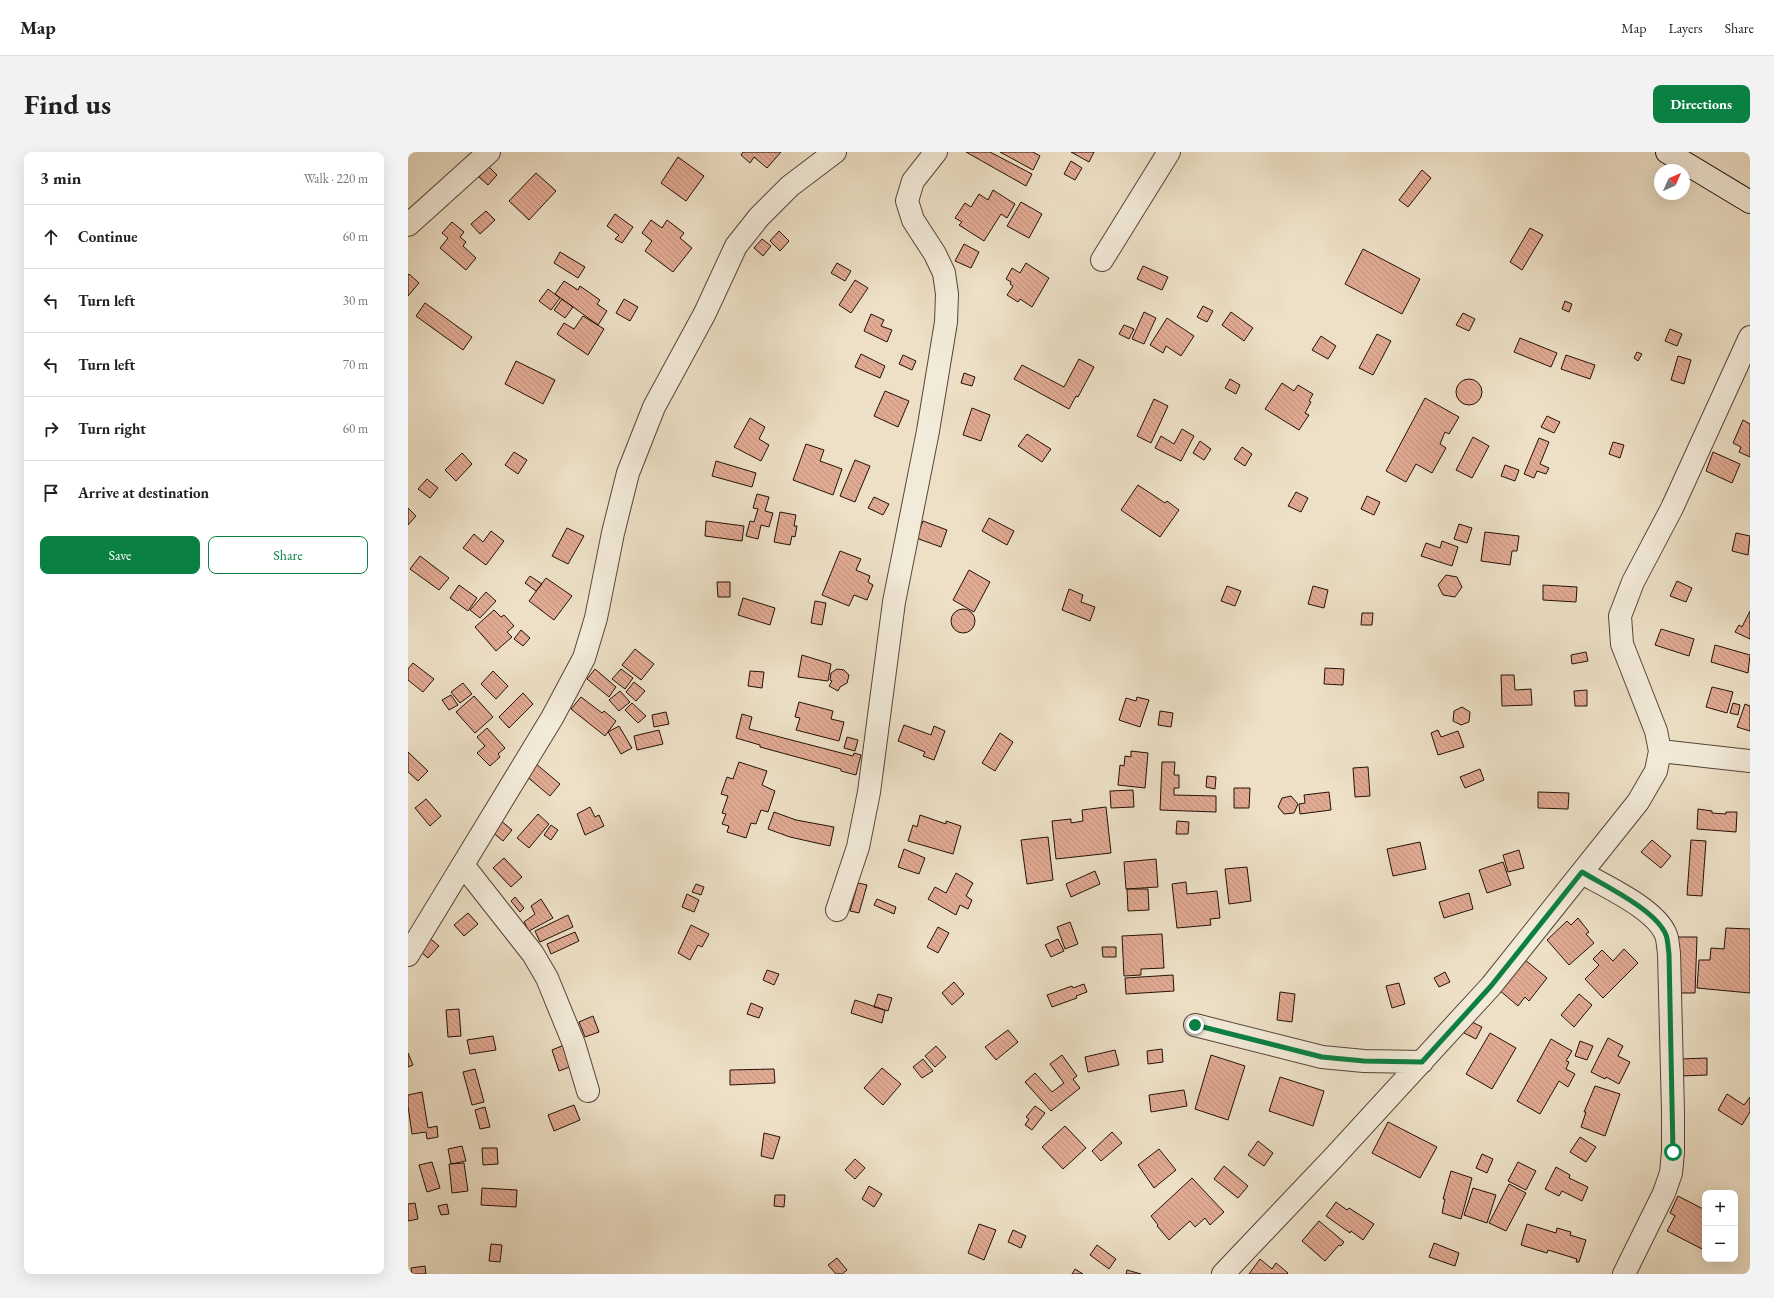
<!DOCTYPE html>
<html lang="en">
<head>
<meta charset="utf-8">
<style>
	:root { --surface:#fff; --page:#f2f2f2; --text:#202124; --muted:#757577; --line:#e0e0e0; --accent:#0b8043 }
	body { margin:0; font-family:"EB Garamond",serif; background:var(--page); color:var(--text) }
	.controls { position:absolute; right:12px; bottom:12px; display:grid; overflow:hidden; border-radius:8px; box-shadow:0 4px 16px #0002 }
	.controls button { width:36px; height:36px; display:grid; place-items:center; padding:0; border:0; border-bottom:1px solid var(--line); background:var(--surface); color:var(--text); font:20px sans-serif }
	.compass { position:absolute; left:1246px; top:12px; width:36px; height:36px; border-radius:50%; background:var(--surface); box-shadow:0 4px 16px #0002; rotate:45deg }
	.stop { position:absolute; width:12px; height:12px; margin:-9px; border:3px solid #0b8043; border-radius:50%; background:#fff }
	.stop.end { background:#0b8043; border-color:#fff; box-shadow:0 1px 4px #0008 }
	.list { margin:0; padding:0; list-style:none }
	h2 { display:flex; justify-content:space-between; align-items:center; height:52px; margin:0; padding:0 16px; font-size:17px }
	h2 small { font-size:13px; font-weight:400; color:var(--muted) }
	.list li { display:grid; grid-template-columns:26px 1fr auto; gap:12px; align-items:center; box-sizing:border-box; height:64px; padding:0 16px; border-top:1px solid var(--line) }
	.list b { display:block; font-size:15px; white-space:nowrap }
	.list em { font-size:13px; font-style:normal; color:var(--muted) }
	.actions { display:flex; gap:8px; padding:12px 16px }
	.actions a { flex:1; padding:9px 0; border:1px solid var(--accent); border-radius:8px; text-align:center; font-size:14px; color:var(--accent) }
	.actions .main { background:var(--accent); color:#fff }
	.icon { flex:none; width:22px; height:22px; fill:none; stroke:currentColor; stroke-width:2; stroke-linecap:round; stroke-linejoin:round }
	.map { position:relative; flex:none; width:1342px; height:1122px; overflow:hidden; border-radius:8px }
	header { display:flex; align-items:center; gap:24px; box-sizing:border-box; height:56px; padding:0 20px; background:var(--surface); border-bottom:1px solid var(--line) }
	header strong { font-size:19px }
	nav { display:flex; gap:22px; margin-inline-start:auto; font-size:14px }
	.intro { display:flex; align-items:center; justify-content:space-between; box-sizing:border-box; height:96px; padding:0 24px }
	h1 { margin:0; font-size:28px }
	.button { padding:10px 18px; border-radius:8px; background:var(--accent); color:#fff; font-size:14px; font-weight:700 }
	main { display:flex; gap:24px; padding:0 24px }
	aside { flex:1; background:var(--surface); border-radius:8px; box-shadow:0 4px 16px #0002 }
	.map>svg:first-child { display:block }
</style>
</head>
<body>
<header>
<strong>Map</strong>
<nav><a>Map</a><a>Layers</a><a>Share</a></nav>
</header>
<div class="intro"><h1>Find us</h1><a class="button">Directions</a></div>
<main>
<aside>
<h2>3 min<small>Walk · 220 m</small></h2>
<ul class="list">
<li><svg class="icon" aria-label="ahead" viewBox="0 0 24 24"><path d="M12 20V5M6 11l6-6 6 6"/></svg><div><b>Continue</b></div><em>60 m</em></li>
<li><svg class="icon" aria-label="left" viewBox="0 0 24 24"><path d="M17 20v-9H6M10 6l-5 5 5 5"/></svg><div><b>Turn left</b></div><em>30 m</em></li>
<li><svg class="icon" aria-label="left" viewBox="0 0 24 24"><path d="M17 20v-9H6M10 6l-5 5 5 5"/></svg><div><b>Turn left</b></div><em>70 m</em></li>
<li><svg class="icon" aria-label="right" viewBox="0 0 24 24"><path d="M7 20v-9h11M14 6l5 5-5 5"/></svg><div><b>Turn right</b></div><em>60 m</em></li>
<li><svg class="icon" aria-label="arrive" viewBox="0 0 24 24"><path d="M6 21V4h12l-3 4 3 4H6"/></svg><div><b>Arrive at destination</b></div></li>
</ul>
<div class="actions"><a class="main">Save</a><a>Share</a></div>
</aside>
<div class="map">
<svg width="1342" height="1122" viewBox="0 0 1342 1122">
	<defs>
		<pattern id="building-back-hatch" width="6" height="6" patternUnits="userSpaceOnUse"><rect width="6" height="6" fill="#e1aa93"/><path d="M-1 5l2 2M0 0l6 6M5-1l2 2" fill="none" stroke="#c1917d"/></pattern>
	</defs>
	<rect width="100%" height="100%" fill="#ede0c6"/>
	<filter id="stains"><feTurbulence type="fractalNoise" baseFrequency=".005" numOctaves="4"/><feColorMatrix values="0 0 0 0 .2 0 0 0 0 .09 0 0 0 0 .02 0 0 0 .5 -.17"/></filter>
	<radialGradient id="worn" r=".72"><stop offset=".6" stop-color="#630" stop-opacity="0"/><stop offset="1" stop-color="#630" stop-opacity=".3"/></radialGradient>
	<path fill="url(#building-back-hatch)" stroke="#241107" d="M335 0H373L359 16 346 5 342 11 333 3Z
		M558 0H582L624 22 618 34Z
		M592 0H625L632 4 625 18Z
		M663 0H686L681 10Z
		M270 5 296 24 278 49 253 31Z
		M663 9 674 16 667 28 656 22Z
		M81 15 89 23 80 33 71 25Z
		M1014 18 1023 26 1000 55 991 48Z
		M128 21 148 39 121 68 101 49Z
		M585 38 607 52 599 66 593 62 576 89 551 73 554 70 547 66 557 51 563 55 571 42 580 48Z
		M613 50 634 62 621 86 599 74Z
		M78 59 87 68 72 82 63 72Z
		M207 62 225 75 214 91 207 87 211 83 199 74Z
		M243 68 254 76 259 68 276 81 272 86 284 96 265 120 237 99 244 89 234 81Z
		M44 70 56 80 52 85 58 90 55 94 68 106 58 118 32 96 40 86 34 81Z
		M1122 76 1135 83 1114 118 1102 110Z
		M371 79 381 89 372 99 362 89Z
		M354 87 363 94 355 104 346 96Z
		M556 92 571 100 563 116 547 109Z
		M955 97 1012 127 994 162 937 132Z
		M152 100 177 115 170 126 146 111Z
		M429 111 443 119 437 129 423 121Z
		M618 111 641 126 624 155 612 147 610 150 599 143 605 134 602 132 603 130 598 127 604 116 612 121Z
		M735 114 760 125 754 138 729 127Z
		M1 122 11 131 0 144V123Z
		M447 128 460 136 443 161 431 153Z
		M156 129 170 138 172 134 192 148 189 152 199 159 190 173 147 142Z
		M140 137 152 146 143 158 131 149Z
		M154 147 165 155 157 166 146 158Z
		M216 147 230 155 222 169 208 161Z
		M1157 149 1164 152 1161 160 1154 157Z
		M17 151 64 185 55 198 8 164Z
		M795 154 805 159 799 170 789 165Z
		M736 160 748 166 736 192 724 187Z
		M823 160 845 176 836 189 814 173Z
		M1055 161 1067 167 1061 179 1048 173Z
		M463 162 476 168 473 174 484 178 479 190 456 179Z
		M175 164 196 177 180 203 149 182 156 171 166 177Z
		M759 166 786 184 773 204 758 194 755 201 742 193Z
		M716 173 726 177 721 187 711 182Z
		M1262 177 1274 182 1269 194 1257 189Z
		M969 182 983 189 965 223 951 216Z
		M913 184 928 194 920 207 904 198Z
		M1112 186 1149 201 1143 215 1106 200Z
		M1229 200 1234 202 1230 209 1226 206Z
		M453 202 477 214 472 226 447 215Z
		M495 203 508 209 504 218 491 212Z
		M1158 203 1187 213 1182 227 1153 217Z
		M1270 204 1283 208 1276 232 1263 228Z
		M671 207 686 215 670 245 668 244 661 257 606 227 614 213 656 235Z
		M108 209 147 228 135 252 97 232Z
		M556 221 567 225 564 234 553 231Z
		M1048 240a13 13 0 1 1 26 0a13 13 0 1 1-26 0Z
		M822 227 832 233 828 242 817 236Z
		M874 231 886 239 890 233 905 242 901 249 903 250 897 261 901 263 891 278 857 257Z
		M477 239 501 249 490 275 466 264Z
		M1017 246 1051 265 1041 282 1037 280 1032 292 1038 296 1024 321 1008 312 998 330 978 319Z
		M746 247 760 254 743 291 729 284Z
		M564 256 582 263 573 289 555 283Z
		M1139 264 1152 270 1146 281 1133 275Z
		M342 266 357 275 351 287 361 293 353 309 326 295Z
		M1335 268 1342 272V305L1331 300 1333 295 1325 291Z
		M774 277 786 284 773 309 747 296 753 284 766 292Z
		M619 282 643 297 634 310 610 294Z
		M1065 285 1081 294 1064 326 1048 318Z
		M1131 286 1141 290 1132 312 1141 316 1138 322 1129 319 1126 326 1116 322Z
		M792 289 803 297 796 308 785 301Z
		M1205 290 1216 293 1212 306 1201 302Z
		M398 292 416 298 412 309 434 317 425 343 385 328Z
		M834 295 844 302 837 314 826 307Z
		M106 300 119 308 110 322 97 313Z
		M1305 300 1332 312 1324 331 1298 319Z
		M54 301 64 312 48 329 37 318Z
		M447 308 462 314 447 350 432 344Z
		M308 309 348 321 344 335 304 324Z
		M1097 313 1111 318 1107 329 1093 324Z
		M19 327 30 336 22 346 10 337Z
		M730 333 757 351 759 349 771 358 752 385 713 358Z
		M888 340 900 346 893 360 880 354Z
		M349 342 361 345 357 359 365 361 361 375 353 373 350 387 338 384 342 369 346 370 350 357 345 356Z
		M959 344 972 350 966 363 953 357Z
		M466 345 481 352 475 363 460 356Z
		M0 356 8 364 0 373Z
		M372 360 388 363 386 374H389L387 385 384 384 382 393 366 390Z
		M581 366 606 379 599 393 574 379Z
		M298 369 336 374 334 389 297 384Z
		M515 369 539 378 533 395 508 386Z
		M1051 372 1064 376 1059 391 1046 387Z
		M159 376 176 384 160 412 144 404Z
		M83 379 96 389 78 413 55 396 66 382 75 390Z
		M1077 380 1111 384 1109 399H1104L1102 413 1073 409Z
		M1328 381 1342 384 1340 403 1324 399Z
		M1034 389 1050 395 1044 414 1013 404 1018 391 1032 396Z
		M432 399 453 407 448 418 462 424 460 430 465 433 459 448 446 443 441 454 414 443Z
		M12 404 41 426 31 438 2 417Z
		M561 418 582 430 566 460 545 448Z
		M1038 423 1049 425 1054 435 1047 445 1035 443 1030 433Z
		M122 424 134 432 128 439 117 431Z
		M138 426 164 444 146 468 121 449Z
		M1269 429 1284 436 1278 450 1262 444Z
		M309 430H322V445H310Z
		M51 433 69 446 60 459 42 446Z
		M1135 433 1169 435 1168 450 1135 448Z
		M819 434 833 439 827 454 813 449Z
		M905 434 920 438 916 456 900 452Z
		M661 437 675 443 673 450 687 455 682 469 654 458Z
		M78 440 88 449 72 466 62 458Z
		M335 446 367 456 362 473 330 463Z
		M407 449 418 451 414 473 403 471Z
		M543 469a12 12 0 1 1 24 0a12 12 0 1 1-24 0Z
		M86 458 93 465 96 463 106 474 99 480 104 485 88 499 67 475Z
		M1342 459V487L1327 480 1331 473 1334 475Z
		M954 461H965L964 473H953Z
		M1253 477 1286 487 1281 504 1247 493Z
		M113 478 122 486 115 494 106 487Z
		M1307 493 1342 503 1340 521 1303 510Z
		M227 497 246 512 233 528 214 513Z
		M1178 500 1180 509 1164 512 1163 503Z
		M394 503 423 512 420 529 390 525Z
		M5 511 26 527 15 540 0 528V517Z
		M917 516 936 517 935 533 916 532Z
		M187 517 208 535 201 545 179 527Z
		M213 517 225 526 217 537 204 527Z
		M429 517 436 518 441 523 439 531 432 535 430 539 421 534 424 529 422 528 423 521Z
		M85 519 100 534 88 547 73 532Z
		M342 519 356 520 354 536 340 534Z
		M1093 523H1106L1107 538 1123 537 1124 553 1094 554Z
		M226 530 237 539 228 549 218 540Z
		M55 531 64 542 52 551 43 540Z
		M1304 535 1325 540 1319 561 1298 555Z
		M1179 538V554H1167L1166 539Z
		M212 539 222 550 211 559 201 548Z
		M115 541 125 552 101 576 91 565Z
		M43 543 50 553 41 558 34 548Z
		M66 544 85 565 67 581 48 560Z
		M173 545 194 561 196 559 208 569 197 584 163 557Z
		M729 545 741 548 732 575 711 568 718 546 728 549Z
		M391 550 425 559 423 567 436 570 431 589 388 578 392 566 387 565Z
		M224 551 238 564 230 571 217 558Z
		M1325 551 1332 553 1330 563 1322 561Z
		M1337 552 1342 554V579L1329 575Z
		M1054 555 1062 560 1061 570 1053 573 1045 569 1046 559Z
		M752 559 765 561 763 575 750 573Z
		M258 560 261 572 246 575 244 563Z
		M334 562 344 565 341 577 445 604 446 601 453 603 448 623 433 619V617L352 595V593L328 586Z
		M496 573 523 583 526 574 537 579 526 608 515 604 517 600 490 589Z
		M211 574 224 596 213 602 200 580Z
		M79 576 97 596 90 602 92 605 82 614 69 601 77 594 69 585Z
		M251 578 255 592 229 598 226 584Z
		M1030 578 1033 585 1050 579 1056 595 1030 603 1023 581Z
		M592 581 605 590 587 619 574 611Z
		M439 585 450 588 447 599 436 596Z
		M723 599 740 601 737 636 710 633 712 613 716 614 717 604 723 605Z
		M0 600 20 619 10 629 0 620Z
		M331 610 359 619 354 633 367 639 360 660 353 658 348 672 343 671 338 686 319 680 321 674 314 672 318 662 314 661 320 644 313 642 319 625 325 627Z
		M754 610H767L766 623H771V636H766V643L808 644V660L752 658Z
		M127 611 152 632 142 644 117 623Z
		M960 615 962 644 947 645 945 616Z
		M1072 617 1076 628 1057 636 1052 625Z
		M799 624 808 625 807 637 798 635Z
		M826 636H842L841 656H826Z
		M725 638 726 655 703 656 702 639Z
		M921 640 923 658 892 662 891 652 897 651 896 643Z
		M1130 640 1161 641 1160 657 1130 656Z
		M883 644 890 652 886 661 876 662 870 655 874 646Z
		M18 647 33 664 22 674 7 656Z
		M182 655 187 665 191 663 196 674 177 683 169 662Z
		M698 655 703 701 648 707 644 669 663 667V671L675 669 674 658Z
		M1290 657 1304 659V661L1318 662V660H1329L1328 680 1289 677Z
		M366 660 388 668 426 675 422 694 382 685 360 677Z
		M130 662 141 672 121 696 109 686Z
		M512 663 538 672V669L553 674 545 702 500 689 505 673 509 675Z
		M92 668 104 678 95 689 83 679Z
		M769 669 781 670 780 682H768Z
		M143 673 150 678 143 688 136 683Z
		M640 685 645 728 619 732 613 688Z
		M1244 688 1263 704 1253 716 1233 700Z
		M1283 688 1298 689 1294 744 1279 743Z
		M1012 690 1018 717 985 724 979 697Z
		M496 697 517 706 511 722 490 715Z
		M1111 698 1116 716 1100 720 1095 703Z
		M96 706 114 725 103 735 85 716Z
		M748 707 750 735 718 737 716 710Z
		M1095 710 1103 733 1079 741 1071 718Z
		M839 715 843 749 821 752 817 717Z
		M687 719 692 732 663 745 658 732Z
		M548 721 565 731 558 744 564 748 560 757 552 753 548 763 520 747 527 735 538 741Z
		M778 730 779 742 809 739 812 766 802 767 803 773 769 776 764 732Z
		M450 731 459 733 451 761 442 759Z
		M288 732 296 735 293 743 284 740Z
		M719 737H740L741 758 720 759Z
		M1061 741 1065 757 1036 766 1031 750Z
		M279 742 291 748 286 760 274 755Z
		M107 745 116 756 112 760 103 749Z
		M133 747 145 766 121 779 116 770 127 762 123 754Z
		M469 747 488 755 486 762 466 753Z
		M60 761 70 772 56 784 46 773Z
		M160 763 165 775 132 790 127 779Z
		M1170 766 1181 780 1178 782 1186 791 1161 813 1139 788 1159 769 1163 773Z
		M662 770 670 792 657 797 649 775Z
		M283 773 301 782 294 795 290 793 282 808 270 801Z
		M530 775 541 781 530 801 519 795Z
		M1318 776 1342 777V841L1289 836 1291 808H1302L1303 796 1316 797Z
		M167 780 171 789 143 802 139 792Z
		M754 782 756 816 733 817V823L716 824 714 784Z
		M18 783 31 794 20 806 7 795Z
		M1270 785H1289L1287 841H1271L1272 809H1269Z
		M650 787 656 799 643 805 637 793Z
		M694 795H708V805H695Z
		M1216 797 1230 811 1195 846 1177 827 1191 813 1185 807 1194 798 1205 809Z
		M1116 807 1139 826 1121 849 1117 845 1110 854 1090 837Z
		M359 818 371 822 366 833 355 828Z
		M1037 820 1042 830 1031 835 1026 826Z
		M765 823 766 839 718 842 717 826Z
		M546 830 556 842 544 853 534 841Z
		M991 831 997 852 984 856 978 834Z
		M676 832 679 840 668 844 669 846 644 855 639 843 664 834 665 836Z
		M872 840 887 842 884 870 869 868Z
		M470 842 484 846 480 859 466 855Z
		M1171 842 1184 853 1166 875 1153 863Z
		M447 848 477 858 474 871 443 861Z
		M343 851 355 856 351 866 339 862Z
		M51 857 53 884 40 885 38 858Z
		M185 864 191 880 177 885 171 870Z
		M1062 869 1074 875 1068 887 1056 881Z
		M600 878 610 890 588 908 577 895Z
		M1082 881 1108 896 1084 937 1058 922Z
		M85 884 88 898 62 902 59 888Z
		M1200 886 1215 894 1210 904 1222 910 1211 932 1198 925 1197 927 1183 920Z
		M1143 887 1164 899 1158 909 1161 910 1158 917 1167 922 1160 935 1151 929 1132 962 1109 949Z
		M1172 889 1185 894 1179 908 1167 904Z
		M156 893 164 914 151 919 144 898Z
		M528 894 538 905 527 915 517 904Z
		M754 897 755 910 740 912 739 899Z
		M707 898 711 913 680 920 677 905Z
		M0 901 5 913 0 915Z
		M654 903 669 924 665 927 672 936 643 959 617 930 627 921 644 940 656 931 642 912Z
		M803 903 837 914 820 968 787 957Z
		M1299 906V923L1272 924V907Z
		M515 907 525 919 514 926 505 915Z
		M474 916 493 932 475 953 456 936Z
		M67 917 76 950 64 953 55 920Z
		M366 917 367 931 322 933V918Z
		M872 925 916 939 905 974 861 959Z
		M1187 934 1212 942 1197 984 1173 975 1178 960H1176Z
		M776 938 779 954 743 960 741 943Z
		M14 940 20 976 29 974 30 985 19 987 18 980 4 982 0 954V943Z
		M1319 942 1336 953 1342 945V960L1334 973 1310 958Z
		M166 953 172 968 146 979 140 963Z
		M627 954 637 961 624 978 617 973 621 967 618 965Z
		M77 955 82 975 72 977 67 958Z
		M980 970 1029 995 1012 1026 964 1001Z
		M657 974 678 996 655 1017 634 995Z
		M704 980 714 991 693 1009 684 999Z
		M356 981 372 985 365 1007 353 1004Z
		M1172 985 1188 995 1178 1010 1162 1000Z
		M850 989 865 1001 856 1014 840 1003Z
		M54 994 58 1009 43 1012 40 997Z
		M74 996H89L90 1012 75 1013Z
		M751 997 768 1018 746 1036 730 1013Z
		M1074 1002 1085 1007 1079 1021 1068 1016Z
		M447 1007 457 1016 447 1027 437 1018Z
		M24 1010 32 1036 19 1040 11 1013Z
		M1110 1010 1128 1019 1118 1038 1100 1029Z
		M56 1011 60 1039 44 1041 41 1012Z
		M816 1014 840 1034 830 1046 806 1027Z
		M1148 1015 1162 1023 1161 1026 1180 1035 1174 1049 1154 1039 1151 1044 1137 1037Z
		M1043 1019 1064 1026 1053 1067 1034 1061 1037 1047H1035Z
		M784 1026 816 1060 802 1073 797 1066 787 1075 782 1069 761 1088 749 1074 750 1073 743 1064Z
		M1101 1032 1118 1041 1098 1079 1081 1071Z
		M461 1034 474 1042 466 1055 454 1047Z
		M74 1036 109 1038 108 1055 73 1053Z
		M1065 1036 1088 1043 1079 1071 1056 1063Z
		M367 1043H377L376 1055 366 1054Z
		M1270 1044 1297 1058 1296 1098 1259 1079 1267 1064 1262 1061Z
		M928 1050 939 1058 941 1056 966 1072 955 1088 943 1079 942 1081 918 1064Z
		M7 1051 10 1067 0 1069V1052Z
		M39 1052 41 1062 33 1063 30 1054Z
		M911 1069 936 1090 933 1094 931 1093 917 1109 894 1089Z
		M571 1072 588 1078 576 1108 560 1101Z
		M1119 1072 1148 1081 1149 1076 1163 1080 1162 1083 1178 1088 1171 1110H1168L1169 1107 1140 1098 1139 1101 1113 1093Z
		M605 1078 618 1084 613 1096 600 1090Z
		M1026 1091 1051 1101 1047 1114 1021 1105Z
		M83 1092 94 1093 92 1110 81 1109Z
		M689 1093 708 1107 701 1117 682 1103Z
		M429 1106 439 1118 434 1122H428L420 1113Z
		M852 1107 864 1117 868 1111 880 1121 879 1122H841Z
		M17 1114 18 1122H4L3 1116Z
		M667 1117 675 1122H664Z
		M719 1118 733 1122H718Z"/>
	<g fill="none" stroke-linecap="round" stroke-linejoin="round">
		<defs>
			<path id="street" d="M0 73 81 0
				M694 108 761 0
				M1252 599 1342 609
				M55 713 125 802 139 826 166 892 180 939
				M1174 721C1197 734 1248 757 1258 783 1260 788 1260 796 1261 801L1265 960V1000L1263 1021 1256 1041 1216 1122
				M429 758 450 695 461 640 486 450 520 279 538 170 539 142 536 121 527 102 505 68 499 49 505 29 528 0
				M0 803 144 566 176 506 188 466 205 381 220 321 246 255 297 161 328 94 351 65 382 34 427 0
				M787 873 914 905 956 909 1014 910
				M815 1122 927 1004 1083 834 1230 650 1248 619 1252 599 1248 579 1214 492 1212 464 1225 430 1264 356 1342 185"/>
			<path id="secondary" d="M1259 0 1342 50"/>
		</defs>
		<use href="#street" stroke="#564537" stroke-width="24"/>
		<use href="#secondary" stroke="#241107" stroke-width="24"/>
		<use href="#street" stroke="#f3ebda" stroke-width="22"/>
		<use href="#secondary" stroke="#f3ebda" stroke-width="22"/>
	</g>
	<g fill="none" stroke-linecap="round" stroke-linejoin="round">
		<path stroke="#0b8043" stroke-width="5" d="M787 873 914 905 956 909 1014 910 1083 834 1174 720C1197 734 1248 758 1258 783 1260 788 1260 796 1261 802L1265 1000"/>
	</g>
	<rect width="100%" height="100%" filter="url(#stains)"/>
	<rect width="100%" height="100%" fill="url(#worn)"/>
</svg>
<div class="controls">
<button>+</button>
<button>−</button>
</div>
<svg class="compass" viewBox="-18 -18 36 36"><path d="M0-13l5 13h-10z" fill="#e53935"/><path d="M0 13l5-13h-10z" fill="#757577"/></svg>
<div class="stop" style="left:1265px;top:1000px"></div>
<div class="stop end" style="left:787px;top:873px"></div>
</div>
</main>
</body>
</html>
